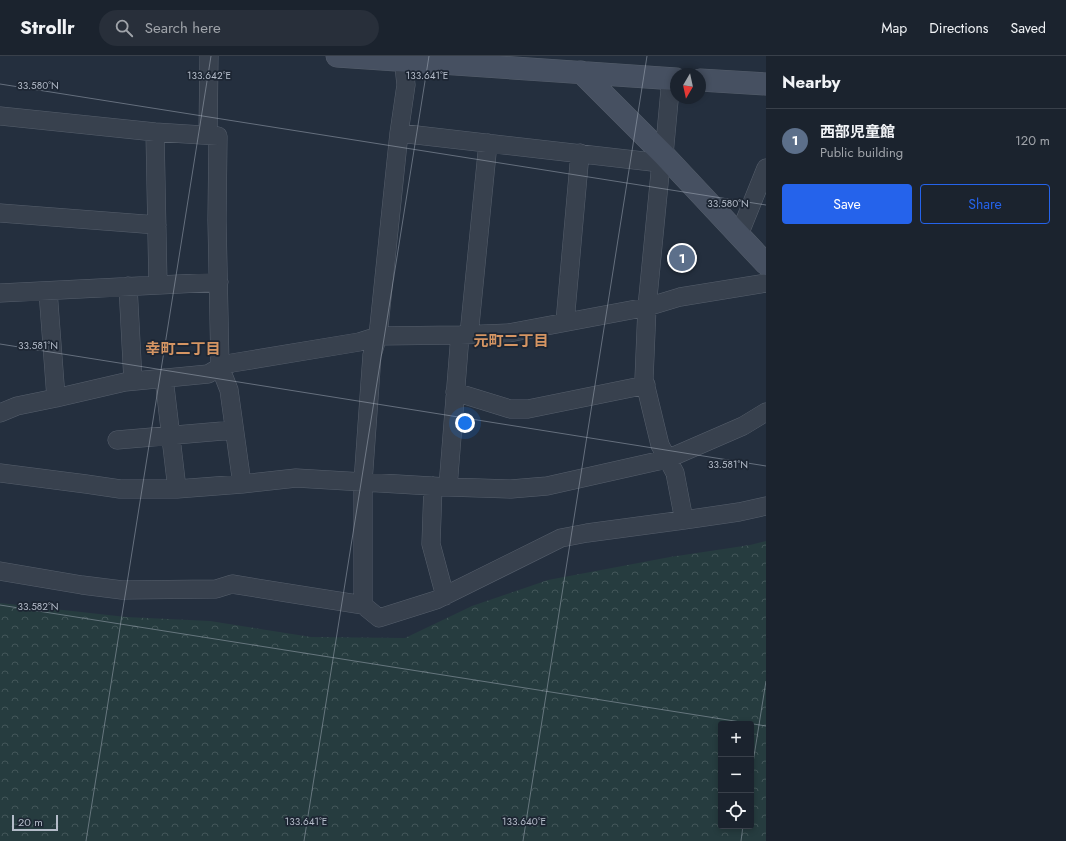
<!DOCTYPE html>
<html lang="en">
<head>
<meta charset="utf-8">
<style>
	:root { --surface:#1b232e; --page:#282f3a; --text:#f1f3f6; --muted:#a0a4aa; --line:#39404a; --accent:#2563eb }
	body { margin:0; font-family:Jost,"Noto Sans JP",sans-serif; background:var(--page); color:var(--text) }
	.controls { position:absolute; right:12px; bottom:12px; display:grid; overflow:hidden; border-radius:4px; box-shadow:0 2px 6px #0003 }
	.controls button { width:36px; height:36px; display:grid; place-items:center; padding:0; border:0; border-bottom:1px solid var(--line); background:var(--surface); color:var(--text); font:20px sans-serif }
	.compass { position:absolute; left:670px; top:12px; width:36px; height:36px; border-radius:50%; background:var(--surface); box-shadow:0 2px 6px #0003; rotate:189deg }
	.scale { position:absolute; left:12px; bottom:10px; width:46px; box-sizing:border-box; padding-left:4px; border:2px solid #b4bcc9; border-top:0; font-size:11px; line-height:14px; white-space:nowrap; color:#b4bcc9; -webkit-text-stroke:3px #1d2633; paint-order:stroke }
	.you { position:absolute; left:465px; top:367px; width:14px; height:14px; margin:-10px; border:3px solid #fff; border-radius:50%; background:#1a73e8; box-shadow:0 0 0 6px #1a73e833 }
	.badge { display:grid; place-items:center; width:26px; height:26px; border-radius:50%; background:var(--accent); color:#fff; font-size:13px; font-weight:700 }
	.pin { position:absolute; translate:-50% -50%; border:2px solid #fff; box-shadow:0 1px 4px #0006 }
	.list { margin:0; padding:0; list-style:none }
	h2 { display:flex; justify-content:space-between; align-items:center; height:52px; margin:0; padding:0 16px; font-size:17px }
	h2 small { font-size:13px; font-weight:400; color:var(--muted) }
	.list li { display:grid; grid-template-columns:26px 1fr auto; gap:12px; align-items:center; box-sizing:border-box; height:64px; padding:0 16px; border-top:1px solid var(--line) }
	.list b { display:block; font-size:15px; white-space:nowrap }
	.list p { margin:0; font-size:13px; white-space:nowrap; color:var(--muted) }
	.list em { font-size:13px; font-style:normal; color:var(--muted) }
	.actions { display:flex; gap:8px; padding:12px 16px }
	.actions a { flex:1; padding:9px 0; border:1px solid var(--accent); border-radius:4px; text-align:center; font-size:14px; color:var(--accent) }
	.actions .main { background:var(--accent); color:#fff }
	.icon { flex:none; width:22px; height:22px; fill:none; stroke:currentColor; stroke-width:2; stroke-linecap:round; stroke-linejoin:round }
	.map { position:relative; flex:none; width:766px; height:785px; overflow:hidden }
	header { display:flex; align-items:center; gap:24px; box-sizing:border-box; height:56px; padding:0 20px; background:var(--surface); border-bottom:1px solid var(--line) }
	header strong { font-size:19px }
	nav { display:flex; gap:22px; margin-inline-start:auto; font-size:14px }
	.search { width:280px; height:36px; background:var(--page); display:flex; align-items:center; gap:10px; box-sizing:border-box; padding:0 14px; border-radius:22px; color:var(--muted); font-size:15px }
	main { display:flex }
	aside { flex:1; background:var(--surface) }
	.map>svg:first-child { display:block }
</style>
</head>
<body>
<header>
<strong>Strollr</strong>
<div class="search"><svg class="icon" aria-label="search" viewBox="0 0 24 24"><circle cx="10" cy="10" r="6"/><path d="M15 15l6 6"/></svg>Search here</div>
<nav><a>Map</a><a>Directions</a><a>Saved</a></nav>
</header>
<main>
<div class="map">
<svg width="766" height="785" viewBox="0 0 766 785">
	<defs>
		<pattern id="forest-crowns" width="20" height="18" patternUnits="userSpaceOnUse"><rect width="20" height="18" fill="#263c3f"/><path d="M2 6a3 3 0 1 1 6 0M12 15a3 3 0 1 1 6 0" fill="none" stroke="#435659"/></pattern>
	</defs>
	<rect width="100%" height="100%" fill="#242f3e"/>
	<path fill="url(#forest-crowns)" fill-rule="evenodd" d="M766 485V785H0V547L126 561 210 565 311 581 405 582 472 550 548 524 670 501 750 489ZM721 668H751V770H721Z"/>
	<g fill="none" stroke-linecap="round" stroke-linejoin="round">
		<defs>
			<path id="street" d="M671 23 664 99 661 107 647 251 644 323 660 389 675 417 684 464
				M0 60 155 76 218 80 217 164 220 311 229 334 242 428
				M155 76 158 229
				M399 77 661 107
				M208 79 209 0
				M0 157 157 169
				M739 179 766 112
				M128 230 133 325
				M48 235 56 342
				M0 237 219 226
				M565 266 580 97
				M469 279 488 87
				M164 322 177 433
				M455 336 510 353H528L646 329
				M0 357 17 350 56 342 125 326 208 318 220 311 232 307 359 286 378 280 460 279 509 277 647 251 680 241 766 227
				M117 384 234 374
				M0 417 86 428 120 433H177L242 428 296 422 448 431 511 433 547 430 667 403 743 370 766 356
				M433 430 431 488 445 540
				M448 431 460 279
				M0 515 82 529 122 534 216 533 232 528 363 549 379 562 436 544 561 482 587 477 684 464 739 456 766 450
				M363 549V426L372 299 378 280 399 77 406 29 403 0"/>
			<path id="secondary" d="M337 0 676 23
				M581 16 664 99 766 208
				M700 24 766 28"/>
		</defs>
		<use href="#street" stroke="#565f6c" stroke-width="19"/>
		<use href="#secondary" stroke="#565f6c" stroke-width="23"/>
		<use href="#street" stroke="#38414e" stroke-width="18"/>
		<use href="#secondary" stroke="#465061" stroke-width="22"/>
	</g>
	<path fill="none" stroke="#b4bcc9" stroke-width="1" stroke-opacity="0.45" d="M0 28 766 149M0 288 766 410M0 549 766 670M751 719 766 625M86 785 211 0M304 785 429 0M523 785 647 0M741 785 743 770"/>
	<g text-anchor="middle" stroke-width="3.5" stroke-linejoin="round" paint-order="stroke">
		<g font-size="15" font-weight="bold" fill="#d59563" stroke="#1d2633">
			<text x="511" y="290">元町二丁目</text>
			<text x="183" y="298">幸町二丁目</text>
		</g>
	</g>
	<g font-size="10" text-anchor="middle" fill="#b4bcc9" stroke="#1d2633" stroke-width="3.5" stroke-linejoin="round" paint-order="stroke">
		<text x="209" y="23">133.642°E</text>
		<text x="427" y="23">133.641°E</text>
		<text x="38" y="33">33.580°N</text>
		<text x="728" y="151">33.580°N</text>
		<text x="38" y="293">33.581°N</text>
		<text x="728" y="412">33.581°N</text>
		<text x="38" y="554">33.582°N</text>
		<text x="306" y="769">133.641°E</text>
		<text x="524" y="769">133.640°E</text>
	</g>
</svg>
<div class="controls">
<button>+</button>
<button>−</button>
<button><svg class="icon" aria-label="locate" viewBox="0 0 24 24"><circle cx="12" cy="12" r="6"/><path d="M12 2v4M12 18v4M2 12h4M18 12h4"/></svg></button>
</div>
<svg class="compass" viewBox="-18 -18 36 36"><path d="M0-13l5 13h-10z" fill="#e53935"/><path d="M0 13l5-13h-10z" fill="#a0a4aa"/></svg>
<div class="scale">20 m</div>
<div class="you"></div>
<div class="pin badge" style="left:682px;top:202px;background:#5c6f8a">1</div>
</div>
<aside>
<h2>Nearby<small></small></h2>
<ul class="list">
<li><span class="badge" style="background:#5c6f8a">1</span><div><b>西部児童館</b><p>Public building</p></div><em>120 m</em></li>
</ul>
<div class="actions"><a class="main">Save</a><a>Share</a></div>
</aside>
</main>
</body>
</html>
